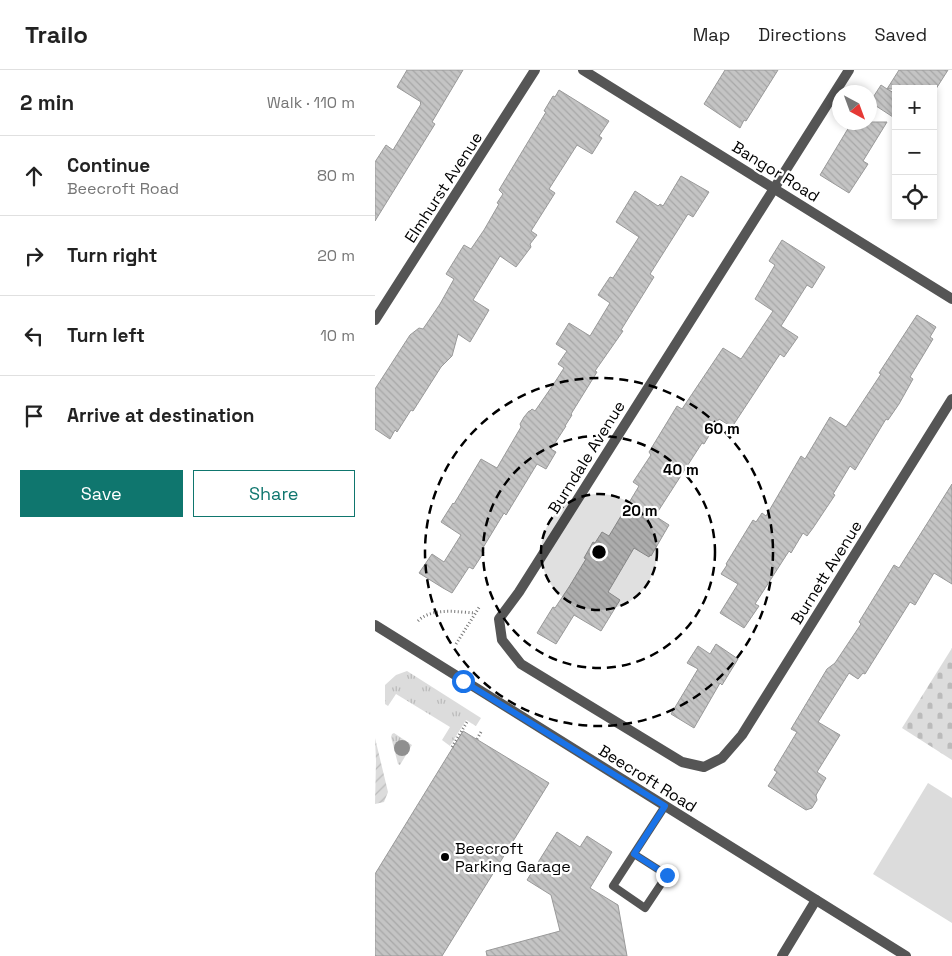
<!DOCTYPE html>
<html lang="en">
<head>
<meta charset="utf-8">
<style>
	:root { --surface:#fff; --page:#f2f2f2; --text:#222; --muted:#767676; --line:#e0e0e0; --accent:#0f766e }
	body { margin:0; font-family:"Space Grotesk",sans-serif; background:var(--page); color:var(--text) }
	.controls { position:absolute; right:15px; top:15px; display:grid; overflow:hidden; border-radius:0px; box-shadow:0 2px 8px #0003 }
	.controls button { width:45px; height:45px; display:grid; place-items:center; padding:0; border:0; border-bottom:1px solid var(--line); background:var(--surface); color:var(--text); font:25px sans-serif }
	.compass { position:absolute; left:457px; top:15px; width:45px; height:45px; border-radius:50%; background:var(--surface); box-shadow:0 2px 8px #0003; rotate:139deg }
	.stop { position:absolute; width:15px; height:15px; margin:-11px; border:4px solid #1a73e8; border-radius:50%; background:#fff }
	.stop.end { background:#1a73e8; border-color:#fff; box-shadow:0 1px 5px #0008 }
	.list { margin:0; padding:0; list-style:none }
	h2 { display:flex; justify-content:space-between; align-items:center; height:65px; margin:0; padding:0 20px; font-size:21px }
	h2 small { font-size:16px; font-weight:400; color:var(--muted) }
	.list li { display:grid; grid-template-columns:32px 1fr auto; gap:15px; align-items:center; box-sizing:border-box; height:80px; padding:0 20px; border-top:1px solid var(--line) }
	.list b { display:block; font-size:19px; white-space:nowrap }
	.list p { margin:0; font-size:16px; white-space:nowrap; color:var(--muted) }
	.list em { font-size:16px; font-style:normal; color:var(--muted) }
	.actions { display:flex; gap:10px; padding:15px 20px }
	.actions a { flex:1; padding:11px 0; border:1px solid var(--accent); border-radius:0px; text-align:center; font-size:18px; color:var(--accent) }
	.actions .main { background:var(--accent); color:#fff }
	.icon { flex:none; width:28px; height:28px; fill:none; stroke:currentColor; stroke-width:2; stroke-linecap:round; stroke-linejoin:round }
	.map { position:relative; flex:none; width:577px; height:886px; overflow:hidden }
	header { display:flex; align-items:center; gap:30px; box-sizing:border-box; height:70px; padding:0 25px; background:var(--surface); border-bottom:1px solid var(--line) }
	header strong { font-size:24px }
	nav { display:flex; gap:28px; margin-inline-start:auto; font-size:18px }
	main { display:flex }
	aside { flex:1; background:var(--surface) }
	.map>svg:first-child { display:block }
</style>
</head>
<body>
<header>
<strong>Trailo</strong>
<nav><a>Map</a><a>Directions</a><a>Saved</a></nav>
</header>
<main>
<aside>
<h2>2 min<small>Walk · 110 m</small></h2>
<ul class="list">
<li><svg class="icon" aria-label="ahead" viewBox="0 0 24 24"><path d="M12 20V5M6 11l6-6 6 6"/></svg><div><b>Continue</b><p>Beecroft Road</p></div><em>80 m</em></li>
<li><svg class="icon" aria-label="right" viewBox="0 0 24 24"><path d="M7 20v-9h11M14 6l5 5-5 5"/></svg><div><b>Turn right</b></div><em>20 m</em></li>
<li><svg class="icon" aria-label="left" viewBox="0 0 24 24"><path d="M17 20v-9H6M10 6l-5 5 5 5"/></svg><div><b>Turn left</b></div><em>10 m</em></li>
<li><svg class="icon" aria-label="arrive" viewBox="0 0 24 24"><path d="M6 21V4h12l-3 4 3 4H6"/></svg><div><b>Arrive at destination</b></div></li>
</ul>
<div class="actions"><a class="main">Save</a><a>Share</a></div>
</aside>
<div class="map">
<svg width="577" height="886" viewBox="0 0 577 886">
	<defs>
		<pattern id="grass-tufts" width="24" height="20" patternUnits="userSpaceOnUse" patternTransform="scale(1.25)"><rect width="24" height="20" fill="#dcdcdc"/><path d="M3 7l-1-3M5 7V3M7 7l1-3M15 17l-1-3M17 17v-4M19 17l1-3" fill="none" stroke="#bbb"/></pattern>
		<pattern id="cemetery-stones" width="16" height="16" patternUnits="userSpaceOnUse" patternTransform="scale(1.25)"><rect width="16" height="16" fill="#dcdcdc"/><path d="M2 7V4a2 2 0 0 1 4 0v3zM10 15v-3a2 2 0 0 1 4 0v3z" fill="#bbb"/></pattern>
		<pattern id="garden-furrows" width="10" height="10" patternUnits="userSpaceOnUse" patternTransform="scale(1.25)"><rect width="10" height="10" fill="#dcdcdc"/><path d="M-1 1l2-2M0 10L10 0M9 11l2-2" fill="none" stroke="#bbb"/></pattern>
		<pattern id="building-back-hatch" width="6" height="6" patternUnits="userSpaceOnUse" patternTransform="scale(1.25)"><rect width="6" height="6" fill="#c4c4c4"/><path d="M-1 5l2 2M0 0l6 6M5-1l2 2" fill="none" stroke="#a7a7a7"/></pattern>
	</defs>
	<rect width="100%" height="100%" fill="#fff"/>
	<path fill="url(#grass-tufts)" d="M32 601 106 648 101 656 91 650 75 676 67 670 75 657 21 624 13 636 10 634V615L21 605Z
		M19 663 37 675 25 695 23 694 16 667 17 664Z"/>
	<path fill="url(#cemetery-stones)" d="M577 578V690L527 658Z"/>
	<path fill="url(#garden-furrows)" d="M0 668 13 722 9 732 0 734 1 691Z"/>
	<path fill="#dcdcdc" d="M553 713 577 728V853L498 804Z"/>
	<path fill="url(#building-back-hatch)" stroke="#999" d="M32 0H88L57 52 60 54 0 151V92L11 75 18 80 46 34 45 33 46 32 22 17Z
		M350 0H403L371 51 369 50 365 58 329 34Z
		M524 0H573L559 22 558 19H512L521 24V49L495 32 506 15 512 19Z
		M184 20 234 51 224 66 227 68 217 84 202 75 174 119 180 123 156 161 162 165 155 174 156 177 141 197 125 186 98 230 114 240 95 272 83 264 77 286 66 297 38 341 36 340 22 362 20 360 15 369 0 359V319L35 265 44 258 48 259 65 234 79 209 71 204 89 175 96 179 109 160 124 134 122 133 128 124 124 120 171 42 169 41 178 26 180 27Z
		M477 52H512L488 91 493 94 474 123 445 105Z
		M306 106 334 122 318 147 313 144 275 204 279 207 246 260 248 261 220 301 222 302 196 344 197 345 190 356H191L176 379 181 382 171 399 162 394 131 445 129 443 106 481 109 482 98 499 94 497 77 523 68 518 44 503 57 484 69 492 86 465 66 452 78 433 79 434 106 389 122 398 146 357 145 354 149 347 154 341H155L157 339 160 341 178 315 189 298 183 294 192 281 181 274 194 253 215 266 235 233 223 225 235 207 238 208 264 167 241 152 260 121 283 136 285 134 288 136Z
		M407 170 450 197 437 218 432 215 406 256 423 267 409 287 405 284 357 357 344 349 329 374 327 373 280 446 294 455 276 486 275 485 274 487 259 478 233 522 245 530 226 561 199 545 181 574 162 563 178 537 180 538 194 517 211 489 209 488 218 472 220 473 227 462 234 466 264 416 258 412 276 385 274 382 302 336 307 339 348 278 366 289 398 241 380 229 400 195 394 191Z
		M542 245 561 257 555 267 558 269 535 307 538 309 524 334 513 350 511 349 480 400 475 396 458 424 460 425 438 458 432 466 428 463 416 483 414 481 380 534 384 536 369 558 345 543 363 514 346 504 352 495 351 494 378 450 381 452 387 443 391 446 426 386 430 389 455 347 471 357 506 304 504 303Z
		M577 414V514L559 503 540 535 535 532 490 604 488 603 483 609 474 603 443 652 465 665 442 702 451 708 441 725 442 730 437 738 431 740 393 716 402 702 399 700 422 662 416 659 452 599 460 593 486 554 484 552 519 495 524 498Z
		M341 574 363 589 347 615 345 613 319 658 296 644 323 599 312 593 323 576 335 584Z
		M88 661 174 713 67 886H0V804Z
		M182 762 205 777 212 766 237 782 215 818 243 835 252 886H112L111 881 185 861 176 825 152 810Z"/>
	<g fill="none" stroke-linecap="round" stroke-linejoin="round">
		<path stroke="#777" stroke-width="3" stroke-dasharray="1 2.5" stroke-linecap="butt" d="M43 551C57 537 83 542 100 543
			M81 574 105 536
			M102 669 106 662
			M77 677 92 652"/>
		<path stroke="#555" stroke-width="8" d="M259 784 292 805 270 838 238 816 290 736"/>
		<path stroke="#555" stroke-width="10" d="M208 0 577 229
			M474 0 144 522 124 549 127 570 146 594 307 692 329 697 347 688 367 665 577 329
			M0 250 160 0
			M407 886 441 830"/>
		<path stroke="#555" stroke-width="10" d="M0 555 531 886"/>
	</g>
	<circle fill="#8f8f8f" cx="27" cy="678" r="8"/>
	<g fill="none" stroke-linecap="round" stroke-linejoin="round">
		<path stroke="#1a73e8" stroke-width="6" d="M88 611 290 736 259 784 292 805"/>
	</g>
	<circle cx="224" cy="482" r="58" fill="#000" fill-opacity=".12"/>
	<g fill="none" stroke="#000" stroke-width="2.5" stroke-dasharray="9 6">
		<circle cx="224" cy="482" r="58"/>
		<circle cx="224" cy="482" r="116"/>
		<circle cx="224" cy="482" r="174"/>
	</g>
	<circle fill="#000" stroke="#fff" stroke-width="2" cx="70" cy="787" r="5"/>
	<g text-anchor="middle" stroke-width="4.5" stroke-linejoin="round" paint-order="stroke">
		<g font-size="16" fill="#000" stroke="#fff">
			<text transform="translate(401 101) rotate(32)" y="6">Bangor Road</text>
			<text transform="translate(68 117) rotate(-57)" y="6">Elmhurst Avenue</text>
			<text transform="translate(211 387) rotate(-58)" y="6">Burndale Avenue</text>
			<text transform="translate(451 502) rotate(-58)" y="6">Burnett Avenue</text>
			<text transform="translate(273 708) rotate(32)" y="6">Beecroft Road</text>
		</g>
		<g font-size="16" fill="#000" stroke="#fff" text-anchor="start">
			<text x="80" y="784">Beecroft<tspan x="80" dy="18">Parking Garage</tspan></text>
		</g>
	</g>
	<circle cx="224" cy="482" r="8" fill="#000" stroke="#fff" stroke-width="2.5"/>
	<g font-size="15" text-anchor="middle" font-weight="bold" fill="#000" stroke="#fff" stroke-width="4.5" stroke-linejoin="round" paint-order="stroke">
		<text x="347" y="364">60 m</text>
		<text x="306" y="405">40 m</text>
		<text x="265" y="446">20 m</text>
	</g>
</svg>
<div class="controls">
<button>+</button>
<button>−</button>
<button><svg class="icon" aria-label="locate" viewBox="0 0 24 24"><circle cx="12" cy="12" r="6"/><path d="M12 2v4M12 18v4M2 12h4M18 12h4"/></svg></button>
</div>
<svg class="compass" viewBox="-18 -18 36 36"><path d="M0-13l5 13h-10z" fill="#e53935"/><path d="M0 13l5-13h-10z" fill="#767676"/></svg>
<div class="stop" style="left:88px;top:611px"></div>
<div class="stop end" style="left:292px;top:805px"></div>
</div>
</main>
</body>
</html>
